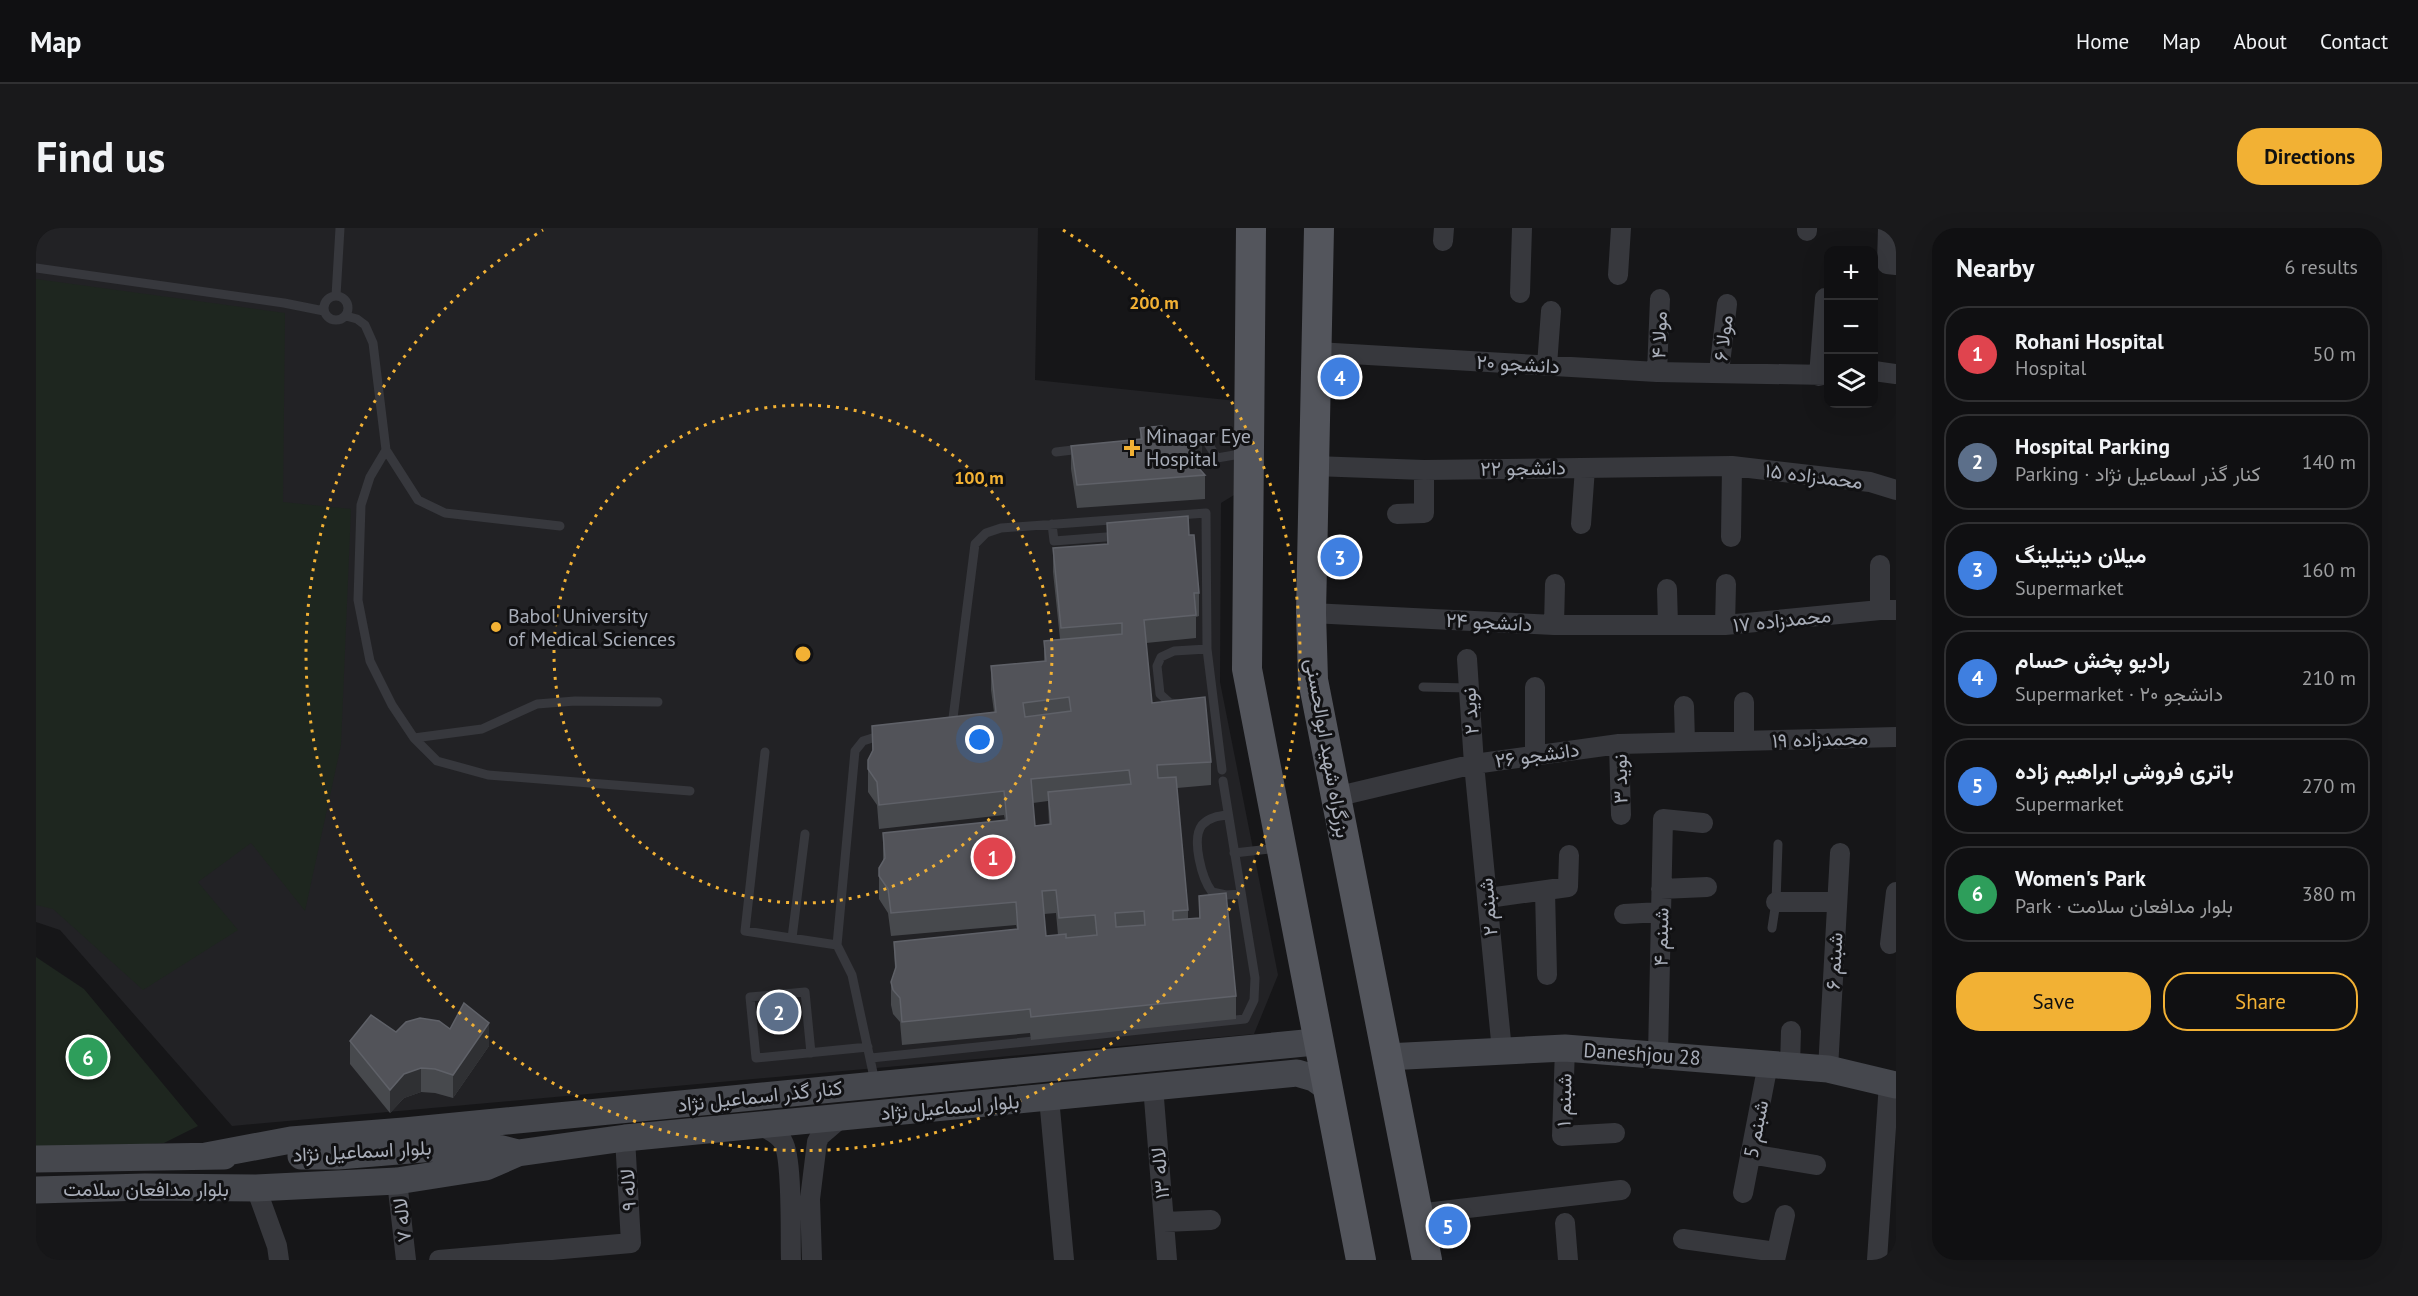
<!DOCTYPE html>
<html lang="en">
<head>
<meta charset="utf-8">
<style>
	:root { --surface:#101012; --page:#19191b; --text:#f1f3f6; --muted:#9c9d9f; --line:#303032; --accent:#f2b134 }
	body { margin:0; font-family:"PT Sans",Vazirmatn,sans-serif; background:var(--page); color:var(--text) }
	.controls { position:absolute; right:18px; top:18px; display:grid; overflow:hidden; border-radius:12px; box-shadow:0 6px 24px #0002 }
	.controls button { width:54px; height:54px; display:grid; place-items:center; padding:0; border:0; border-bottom:2px solid var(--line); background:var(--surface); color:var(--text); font:30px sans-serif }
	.you { position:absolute; left:944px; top:512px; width:21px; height:21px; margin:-15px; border:4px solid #fff; border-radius:50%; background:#1a73e8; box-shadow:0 0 0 9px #1a73e833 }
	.badge { display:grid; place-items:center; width:39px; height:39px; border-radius:50%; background:var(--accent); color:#fff; font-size:20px; font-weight:700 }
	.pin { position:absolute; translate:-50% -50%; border:3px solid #fff; box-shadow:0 2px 6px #0006 }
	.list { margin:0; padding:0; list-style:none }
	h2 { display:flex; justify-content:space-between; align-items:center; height:78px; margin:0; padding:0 24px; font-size:26px }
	h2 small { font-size:20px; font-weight:400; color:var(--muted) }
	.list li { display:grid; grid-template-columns:39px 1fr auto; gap:18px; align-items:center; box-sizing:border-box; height:96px; margin:0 12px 12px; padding:0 12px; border:2px solid var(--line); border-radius:24px }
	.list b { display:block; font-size:22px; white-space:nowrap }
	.list p { margin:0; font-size:20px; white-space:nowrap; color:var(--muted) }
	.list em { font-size:20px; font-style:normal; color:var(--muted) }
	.actions { display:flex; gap:12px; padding:18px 24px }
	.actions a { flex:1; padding:14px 0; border:2px solid var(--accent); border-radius:24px; text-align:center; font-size:21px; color:var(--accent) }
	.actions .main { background:var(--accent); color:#111 }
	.icon { flex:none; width:33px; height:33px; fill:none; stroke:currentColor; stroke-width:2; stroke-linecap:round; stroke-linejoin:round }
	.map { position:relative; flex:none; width:1860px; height:1032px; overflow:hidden; border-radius:24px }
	header { display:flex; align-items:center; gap:36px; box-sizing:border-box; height:84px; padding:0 30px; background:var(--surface); border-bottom:2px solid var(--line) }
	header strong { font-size:28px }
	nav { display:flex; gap:33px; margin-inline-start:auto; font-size:21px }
	.intro { display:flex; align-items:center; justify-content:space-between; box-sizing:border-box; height:144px; padding:0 36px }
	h1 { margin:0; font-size:42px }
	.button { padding:15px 27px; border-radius:24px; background:var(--accent); color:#111; font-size:21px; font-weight:700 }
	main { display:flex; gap:36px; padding:0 36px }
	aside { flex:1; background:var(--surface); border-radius:24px; box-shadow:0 6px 24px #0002 }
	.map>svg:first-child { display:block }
</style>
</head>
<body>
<header>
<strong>Map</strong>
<nav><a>Home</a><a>Map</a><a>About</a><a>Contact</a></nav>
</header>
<div class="intro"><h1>Find us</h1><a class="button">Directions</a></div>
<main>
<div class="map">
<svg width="1860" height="1032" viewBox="0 0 1860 1032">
	<rect width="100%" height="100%" fill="#161618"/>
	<path fill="#222225" d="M0 0H1002L999 152 1201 173 1198 267 1185 275 1184 454 1242 747 1218 806 196 898 24 702 0 694Z"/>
	<path fill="#1e261f" d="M0 51 249 85 247 274 315 281 305 517 269 683 215 615 162 654 202 702 107 762 17 681 0 677Z
		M0 729 48 761 162 898 128 915 0 923Z"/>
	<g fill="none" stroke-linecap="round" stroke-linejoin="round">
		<path stroke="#37383d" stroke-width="9" d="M0 40 248 75 288 83
			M300 68 304 0
			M288 80a12 12 0 1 1 24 0a12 12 0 1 1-24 0Z
			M310 88 321 91 329 97 337 115 350 222 382 272 409 285 524 298
			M1119 214 1168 209 1181 230 1210 225
			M350 222 334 249 325 277 322 372 334 433 356 477 378 510 401 533 452 547 654 563
			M1020 224 1045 221
			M1016 296 1018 313 1083 308
			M1387 459 1433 460
			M1143 476 1134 475 1124 466 1121 438 1125 429 1138 423 1171 421
			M916 498 939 316 950 305 965 300 1170 285 1171 421 1186 542
			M378 510 446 501 501 476 539 473 622 474
			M729 524 709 703 801 717
			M1192 587C1183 588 1173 589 1166 597 1155 611 1166 651 1176 664L1190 667 1205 666
			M1198 625 1243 620
			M1736 700 1740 674 1742 616
			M756 710 769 606
			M775 825 769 764 714 769 720 830 832 819
			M835 830 1209 791 1218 772 1219 750 1187 553
			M839 854 816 747 801 717 819 523 827 513 846 507"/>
		<path stroke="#37383d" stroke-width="20" d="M1852 0 1851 36 1860 37
			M1771 3V0
			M1407 13 1408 0
			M1582 47 1585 0
			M1484 65 1486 0
			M1281 124 1621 144 1792 147
			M1511 137 1515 83
			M1838 143 1860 146
			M1621 144 1624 71
			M1683 144 1691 76
			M1783 148 1789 70
			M1278 238 1388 242 1696 238 1834 254 1860 262
			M1361 286 1388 285V242
			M1545 296 1549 240
			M1695 309 1696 238
			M1844 337V382
			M1631 361 1632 397
			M1275 385 1518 397H1689L1844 382H1860
			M1518 397 1519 356
			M1689 397 1690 356
			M1431 431 1438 536 1466 823
			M1648 478 1649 514
			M1708 513V474
			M1583 516 1585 587
			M1499 526V459
			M1299 569 1438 536 1583 516 1860 509
			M1625 661 1671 659
			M1509 663 1511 747
			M1452 670 1532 659 1533 627
			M1740 674H1801
			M1588 686 1625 684
			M1854 716 1860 664
			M1529 820 1526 908 1579 905
			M1622 827 1627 591 1667 595
			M1754 838 1755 803
			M1792 841 1804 625
			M1117 858 1131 1032
			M1013 870 1028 1032
			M725 897C732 902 743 906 747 914 757 931 754 1009 755 1032
			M1714 926 1780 937
			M361 953 370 1032
			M220 960 241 1018 243 1032
			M1707 965 1732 836
			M1381 986 1585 962
			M1128 994 1175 992
			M1529 995 1532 1032
			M1647 1011 1740 1024
			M403 1032 595 1015 589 910
			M776 1032 774 971 781 914 784 908 806 889
			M1739 1032 1749 987
			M1841 1032 1853 855"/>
		<path stroke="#45474d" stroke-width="27" d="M1350 829 1529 820 1792 841 1860 857
			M170 928 255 912 368 903 1279 814
			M265 928H302L446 916 482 925
			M0 931 188 928
			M0 962 109 959 220 960 361 953 450 939 482 925 589 910 1261 845 1278 850 1292 860"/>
		<path stroke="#53555c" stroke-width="30" d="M1215 0 1211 441 1325 1032
			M1283 0 1275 385 1277 452 1391 1032"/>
	</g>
	<path fill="#47494d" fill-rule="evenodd" d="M1294 156H1315V168H1294Z
		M1104 200 1129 214 1166 228 1160 238 1169 247V271L1041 280 1035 241V218L1104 211Z
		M1071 295 1153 307 1163 365V388L1160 389V410L1110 415 1116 475 1175 534V557L1141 560 1152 682V691L1163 690V668L1200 768V791L995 812 994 805 866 817 864 794 857 786 855 777V754L859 742 858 714 981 701 980 697 855 708 852 685 843 671V640L847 633V605L969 592 968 587 843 601 841 577 832 564V532L836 525V498L958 484 955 462V438L1008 433V413L1024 411 1017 344V320L1071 316ZM1012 573 1013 596 999 598 997 575ZM1020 685 1022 707 1010 708 1008 686Z
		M414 801 453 818 417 870 399 865 385 864 368 870 354 885 314 836V813L360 804Z"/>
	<path fill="#2f3033" d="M1166 205V228L1154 248V225Z
		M453 795V818L417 870V847Z
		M385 840V864L368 870 354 885V862L368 846Z"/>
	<path fill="#525359" stroke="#5f6168" stroke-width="1.5" fill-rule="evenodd" d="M1312 139 1315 156H1294L1295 140Z
		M1126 198 1129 214 1166 205 1154 225 1160 237 1169 247 1041 257 1035 218 1106 211 1104 200Z
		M1152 288 1153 307H1158L1163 365H1158L1160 387 1108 392 1116 475 1169 469 1175 534 1121 537 1122 550 1140 549 1152 682 1137 683V692L1164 690 1163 668 1190 665 1200 768 995 789 994 781 866 794 864 770 857 762 855 754 860 739 858 714 982 701 980 674 855 685 852 661 843 648V640L849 630 847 605 971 592 968 563 843 577 841 554 832 541V532L837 522 836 498 960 484 955 438 1010 433 1008 413 1086 406V395L1025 400 1017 320 1072 316 1071 295ZM1033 469 1035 483 989 489 987 475ZM1093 542 1095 556 1012 564 1015 596 999 598 995 551ZM1020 662 1023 690 1059 687 1061 707 1030 710V706L1010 708 1006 663ZM1108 683 1109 697 1080 699 1079 685Z
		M428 775 453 795 417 847 399 841 385 840 368 846 354 862 314 813 335 787 360 804 370 794 384 790 403 793 414 801Z"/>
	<g fill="none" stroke="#f2b134" stroke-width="3" stroke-dasharray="3 6">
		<circle cx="767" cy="426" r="249"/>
		<path d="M1027 2A497 497 0 1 1 507 2"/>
	</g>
	<g fill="#f2b134" stroke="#111113" stroke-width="2">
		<path d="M1093 211h6v6h6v6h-6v6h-6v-6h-6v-6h6z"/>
		<circle cx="460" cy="399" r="6"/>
	</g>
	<g text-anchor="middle" stroke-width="6" stroke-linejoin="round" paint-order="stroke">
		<g font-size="20" fill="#a8adb8" stroke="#111113">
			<text transform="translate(1623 107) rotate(-88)" y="7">مولا ۴</text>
			<text transform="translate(1687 110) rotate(-83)" y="7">مولا ۶</text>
			<text transform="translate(1482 136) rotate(3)" y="7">دانشجو ۲۰</text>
			<text transform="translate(1487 240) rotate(-1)" y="7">دانشجو ۲۲</text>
			<text transform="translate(1778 248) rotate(7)" y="7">محمدزاده ۱۵</text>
			<text transform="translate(1746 392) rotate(-6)" y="7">محمدزاده ۱۷</text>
			<text transform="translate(1453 394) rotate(3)" y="7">دانشجو ۲۴</text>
			<text transform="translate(1434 483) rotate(-94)" y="7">نوید ۲</text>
			<text transform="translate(1784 511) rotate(-2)" y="7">محمدزاده ۱۹</text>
			<text transform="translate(1292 520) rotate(80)" y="7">بزرگراه شهید ابوالحسنی</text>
			<text transform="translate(1501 527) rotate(-8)" y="7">دانشجو ۲۶</text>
			<text transform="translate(1584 551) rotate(-91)" y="7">نوید ۳</text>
			<text transform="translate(1452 679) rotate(-95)" y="7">شبنم ۲</text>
			<text transform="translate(1625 709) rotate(-89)" y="7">شبنم ۴</text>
			<text transform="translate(1798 733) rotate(-87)" y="7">شبنم ۶</text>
			<text transform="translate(1606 826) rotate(4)" y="7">Daneshjou 28</text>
			<text transform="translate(724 868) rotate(-6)" y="7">کنار گذر اسماعیل نژاد</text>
			<text transform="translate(1528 872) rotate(-89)" y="7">شبنم ۱</text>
			<text transform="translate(914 879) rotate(-5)" y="7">بلوار اسماعیل نژاد</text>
			<text transform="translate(1720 901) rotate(-79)" y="7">شبنم 5</text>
			<text transform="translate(326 923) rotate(-3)" y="7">بلوار اسماعیل نژاد</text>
			<text transform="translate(1124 945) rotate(-95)" y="7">لاله ۱۳</text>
			<text x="110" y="968">بلوار مدافعان سلامت</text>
			<text transform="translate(592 962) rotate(-93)" y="7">لاله ۹</text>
			<text transform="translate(366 992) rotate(-96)" y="7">لاله ۷</text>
		</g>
		<g font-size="20" fill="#a8adb8" stroke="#111113" text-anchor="start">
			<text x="1110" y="215">Minagar Eye<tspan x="1110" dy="23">Hospital</tspan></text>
			<text x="472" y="395">Babol University<tspan x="472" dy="23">of Medical Sciences</tspan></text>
		</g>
	</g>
	<circle cx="767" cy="426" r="9" fill="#f2b134" stroke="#111113" stroke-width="3"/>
	<g font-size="18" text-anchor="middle" font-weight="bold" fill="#f2b134" stroke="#111113" stroke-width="6" stroke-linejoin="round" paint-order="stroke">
		<text x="1118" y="81">200 m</text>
		<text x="943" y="256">100 m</text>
	</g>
</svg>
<div class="controls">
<button>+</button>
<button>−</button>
<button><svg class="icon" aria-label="layers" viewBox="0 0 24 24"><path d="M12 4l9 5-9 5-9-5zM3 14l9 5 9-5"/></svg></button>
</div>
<div class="you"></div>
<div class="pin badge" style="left:957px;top:629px;background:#e0444e">1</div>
<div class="pin badge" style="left:743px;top:784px;background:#5c6f8a">2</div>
<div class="pin badge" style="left:1304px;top:329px;background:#3f7fe0">3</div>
<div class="pin badge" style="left:1304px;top:149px;background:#3f7fe0">4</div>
<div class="pin badge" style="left:1412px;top:998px;background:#3f7fe0">5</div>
<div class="pin badge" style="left:52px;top:829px;background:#2e9e5b">6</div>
</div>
<aside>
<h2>Nearby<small>6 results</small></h2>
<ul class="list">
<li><span class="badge" style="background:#e0444e">1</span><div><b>Rohani Hospital</b><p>Hospital</p></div><em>50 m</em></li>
<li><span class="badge" style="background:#5c6f8a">2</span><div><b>Hospital Parking</b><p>Parking · کنار گذر اسماعیل نژاد</p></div><em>140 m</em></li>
<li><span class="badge" style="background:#3f7fe0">3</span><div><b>میلان دیتیلینگ</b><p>Supermarket</p></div><em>160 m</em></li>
<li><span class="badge" style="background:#3f7fe0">4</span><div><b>رادیو پخش حسام</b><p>Supermarket · دانشجو ۲۰</p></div><em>210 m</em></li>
<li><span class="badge" style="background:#3f7fe0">5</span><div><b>باتری فروشی ابراهیم زاده</b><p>Supermarket</p></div><em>270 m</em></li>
<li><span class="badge" style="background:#2e9e5b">6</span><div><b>Women's Park</b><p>Park · بلوار مدافعان سلامت</p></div><em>380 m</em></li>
</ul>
<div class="actions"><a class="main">Save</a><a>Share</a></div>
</aside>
</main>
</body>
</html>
